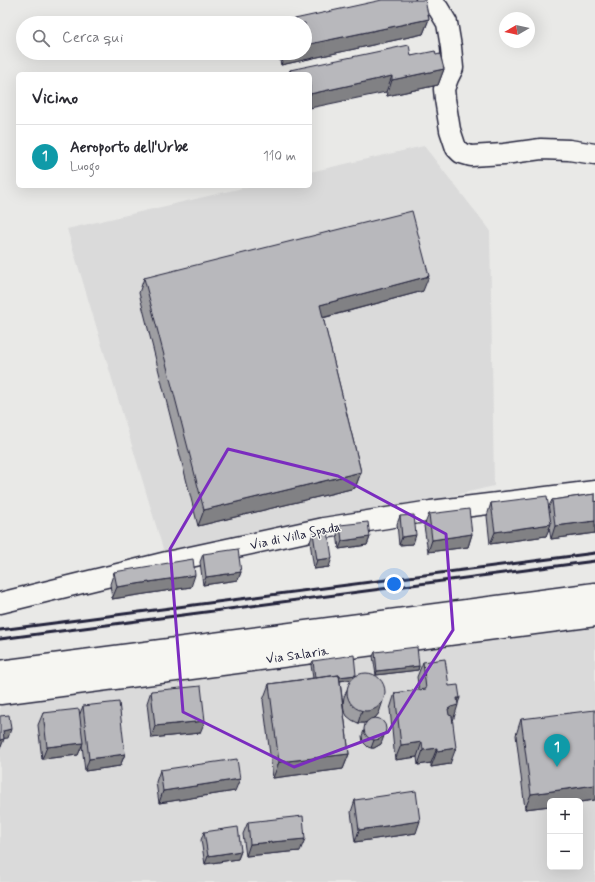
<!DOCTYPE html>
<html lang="it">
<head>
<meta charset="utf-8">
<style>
	:root { --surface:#fff; --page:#f7f7f7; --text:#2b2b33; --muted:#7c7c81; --line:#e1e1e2; --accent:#d93025 }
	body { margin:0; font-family:Mynerve,sans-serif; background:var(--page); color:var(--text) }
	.controls { position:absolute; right:12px; bottom:12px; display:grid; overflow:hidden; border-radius:6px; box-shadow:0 4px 16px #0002 }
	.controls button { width:36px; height:36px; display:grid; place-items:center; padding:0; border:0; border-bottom:1px solid var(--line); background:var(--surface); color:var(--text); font:20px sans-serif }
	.compass { position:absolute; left:499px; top:12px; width:36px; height:36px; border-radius:50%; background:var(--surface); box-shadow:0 4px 16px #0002; rotate:261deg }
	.you { position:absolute; left:394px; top:584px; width:14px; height:14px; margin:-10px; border:3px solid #fff; border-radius:50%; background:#1a73e8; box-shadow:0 0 0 6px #1a73e833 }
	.badge { display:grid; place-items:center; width:26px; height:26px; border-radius:50%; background:var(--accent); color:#fff; font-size:13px; font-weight:700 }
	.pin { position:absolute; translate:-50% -33px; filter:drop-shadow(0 1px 2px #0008) }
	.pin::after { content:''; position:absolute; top:21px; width:14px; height:12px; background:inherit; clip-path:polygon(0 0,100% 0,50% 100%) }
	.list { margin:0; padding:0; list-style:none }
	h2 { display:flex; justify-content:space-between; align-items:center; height:52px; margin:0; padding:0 16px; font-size:17px }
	h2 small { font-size:13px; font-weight:400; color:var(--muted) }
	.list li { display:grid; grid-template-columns:26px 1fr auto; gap:12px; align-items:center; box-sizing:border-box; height:64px; padding:0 16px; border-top:1px solid var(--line) }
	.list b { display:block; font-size:15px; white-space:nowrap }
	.list p { margin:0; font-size:13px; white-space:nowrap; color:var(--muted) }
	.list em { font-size:13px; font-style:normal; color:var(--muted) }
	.icon { flex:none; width:22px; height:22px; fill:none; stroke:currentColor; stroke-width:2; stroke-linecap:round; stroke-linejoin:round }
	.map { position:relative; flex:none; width:595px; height:882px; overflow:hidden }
	.search { position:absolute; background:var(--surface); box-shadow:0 4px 16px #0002; left:16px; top:16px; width:296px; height:44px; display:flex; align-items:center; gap:10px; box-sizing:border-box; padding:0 14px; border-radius:22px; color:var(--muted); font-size:15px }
	.panel { position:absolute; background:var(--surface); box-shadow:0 4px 16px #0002; left:16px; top:72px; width:296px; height:116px; border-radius:6px }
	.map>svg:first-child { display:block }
</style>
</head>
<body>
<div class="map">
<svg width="595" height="882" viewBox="0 0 595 882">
	<rect width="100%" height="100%" fill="#e9e9e7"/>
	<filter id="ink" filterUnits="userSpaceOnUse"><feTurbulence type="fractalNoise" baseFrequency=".025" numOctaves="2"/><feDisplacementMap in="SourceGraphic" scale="8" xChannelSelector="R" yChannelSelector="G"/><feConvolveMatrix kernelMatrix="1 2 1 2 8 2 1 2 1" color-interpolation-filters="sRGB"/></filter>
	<g filter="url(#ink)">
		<path fill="#dadada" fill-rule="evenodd" d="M424 146 490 230 494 486 167 562 67 229 251 186H310V172Z
			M595 624V882H0V704L352 660 415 651 481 639ZM550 801H580V867H550Z"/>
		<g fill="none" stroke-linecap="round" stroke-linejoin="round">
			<defs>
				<path id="minor" d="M426 0 438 8 447 23 451 47 453 68 448 78 444 89 445 99 450 130 456 148 461 153 471 156 504 154 541 149 569 150 595 154
					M0 603 167 562 324 528 431 511 595 491"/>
				<path id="major" d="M0 672 595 594
					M0 693 595 615"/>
			</defs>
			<use href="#minor" stroke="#22223b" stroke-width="23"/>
			<use href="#major" stroke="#22223b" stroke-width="25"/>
			<use href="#minor" stroke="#f6f6f2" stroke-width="20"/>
			<use href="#major" stroke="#f6f6f2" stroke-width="22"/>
			<path stroke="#22223b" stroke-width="3" d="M0 630 595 553
				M0 639 595 561"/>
		</g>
		<path fill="#9e9ea2" stroke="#22223b" d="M429 19 423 34 281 65 278 53H305V23H280L281 22Z
			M436 55 444 69 438 85 387 96 386 92 310 74H289L290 70 411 56Z
			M144 278 423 291 323 318 361 472 355 488 198 526 139 293Z
			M595 494V533L551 539 549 528 546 536 490 544 487 516 491 503 548 508 552 500Z
			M429 514 472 534 468 547 428 552 424 526Z
			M400 516 413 544 399 545 397 524Z
			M340 525 370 537 367 545 339 549 337 533Z
			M313 533 329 567 314 569 310 542Z
			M203 554 241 572 238 580 203 585 200 562Z
			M114 572 191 587 112 599 110 584Z
			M375 652 419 666 418 670 376 675 373 656Z
			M313 661 356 675 355 677 379 713 374 719 381 744 374 748H371L368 747 363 742 362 736 367 722 364 723H358L352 720 347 716 344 710 343 704 344 697 349 685 353 679 340 681 349 754 343 769 273 778 263 700 269 684 313 678 311 665Z
			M423 662 449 686 458 703 452 721 450 764 431 767V763L418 765 417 757 395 760 390 709 395 693 419 690 417 677Z
			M151 691 200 733 151 738 147 703Z
			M83 706 125 754 120 766 85 771 82 745 78 755 42 759 38 725 43 713 79 716Z
			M521 719 595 800 580 802V801H550V806L525 809 516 735Z
			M160 770 235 791 159 803 156 782Z
			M355 800 416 833 355 842 351 812Z
			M248 822 300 851 246 856 243 834Z
			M204 832 241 851 238 859 205 864 201 840Z"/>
		<path fill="#818184" stroke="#22223b" d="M429 19 423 34 281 65 285 53H305V45Z
			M444 69 438 85 387 96 392 80Z
			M392 76 386 92 310 108V94Z
			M429 276 423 291 314 320 320 305Z
			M361 472 355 488 198 526 204 510Z
			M595 521V533L551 539 555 526Z
			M551 524 546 536 490 544 495 532Z
			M472 534 468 547 428 552 432 540Z
			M416 535 413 544 399 545 402 537Z
			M370 537 367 545 339 549 342 541Z
			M332 558 329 567 314 569 317 560Z
			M241 572 238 580 203 585 206 577Z
			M195 575 191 587 112 599 117 587Z
			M419 666 418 670 376 675 377 671Z
			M356 675 355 679 314 684 315 680Z
			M457 698H460L457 706 458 705 453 721 445 722 448 709 451 707Z
			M383 701 379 713 375 718 370 721 364 723H358L362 710Z
			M205 721 200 733 151 738 155 726Z
			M11 729 8 738 0 739 3 731Z
			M384 736 381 744 374 748H371L374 740Z
			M4 739 1 747H0V740Z
			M422 742 417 757 395 760 401 745Z
			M83 743 78 755 42 759 47 747Z
			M437 748 431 763 418 765 423 750Z
			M456 748 450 764 431 767 437 751Z
			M125 754 120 766 85 771 89 759Z
			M349 754 343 769 273 778 279 762Z
			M240 779 235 791 159 803 163 791Z
			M595 785V800L580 802V801H550V806L525 809 531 794Z
			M420 821 416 833 355 842 359 830Z
			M305 839 300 851 246 856 250 844Z
			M241 851 238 859 205 864 208 856Z"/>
		<path fill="#b8b8bc" stroke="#22223b" d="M382 0H425L429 19 305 45V23H281V22Z
			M409 45 411 56 435 51 436 55 440 54 444 69 392 80V76L310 94V74H291L290 70Z
			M412 211 429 276 320 305 361 472 204 510 144 278Z
			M595 494V521L555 526 552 500Z
			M547 496 551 524 495 532 491 503Z
			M469 509 472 534 432 540 429 514Z
			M414 515 416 535 402 537 400 516Z
			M368 522 370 537 342 541 340 525Z
			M328 531 332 558 317 560 313 533Z
			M238 549 241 572 206 577 203 554Z
			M193 559 195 575 117 587 114 572Z
			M417 647 419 666 377 671 375 652Z
			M354 655 356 675 339 677V675L315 678 313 661Z
			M445 659 449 686 458 685 460 698H457L458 705 451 707 448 709 449 715 452 716 456 748 437 751V748L423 750 422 742 401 745 395 693 426 689 423 662Z
			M347 692a19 19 0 1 1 38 0a19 19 0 1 1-38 0Z
			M339 675 349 754 279 762 269 684Z
			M201 686 205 721 155 726 151 691Z
			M119 702 125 754 89 759 83 706Z
			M79 709 83 743 47 747 43 713Z
			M595 710V785L531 794 521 719Z
			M9 715 11 729 3 731 4 739 0 740V716Z
			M364 729a11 11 0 1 1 22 0a11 11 0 1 1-22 0Z
			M237 759 240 779 163 791 160 770Z
			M416 791 420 821 359 830 355 800Z
			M303 816 305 839 250 844 248 822Z
			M238 827 241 851 208 856 204 832Z"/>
	</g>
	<path fill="none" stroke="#7b2cbf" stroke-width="3" stroke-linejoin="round" d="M228 449 338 476 446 534 453 630 388 732 294 767 183 712 170 549Z"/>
	<g text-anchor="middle" stroke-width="3" stroke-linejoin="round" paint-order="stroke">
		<g font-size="13" fill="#22223b" stroke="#f6f6f2">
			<text transform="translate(295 535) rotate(-12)" y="5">Via di Villa Spada</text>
			<text transform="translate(297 654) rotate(-8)" y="5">Via Salaria</text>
		</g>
	</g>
</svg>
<div class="controls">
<button>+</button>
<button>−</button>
</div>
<svg class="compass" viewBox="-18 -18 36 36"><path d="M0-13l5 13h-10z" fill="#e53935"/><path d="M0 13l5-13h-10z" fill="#7c7c81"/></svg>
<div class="you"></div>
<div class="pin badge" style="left:557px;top:767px;background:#0f9aa8">1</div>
<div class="search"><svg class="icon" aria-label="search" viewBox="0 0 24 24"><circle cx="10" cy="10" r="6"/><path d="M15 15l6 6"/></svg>Cerca qui</div>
<section class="panel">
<h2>Vicino<small></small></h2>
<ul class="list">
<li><span class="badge" style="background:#0f9aa8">1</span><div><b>Aeroporto dell'Urbe</b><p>Luogo</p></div><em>110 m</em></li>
</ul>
</section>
</div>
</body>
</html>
